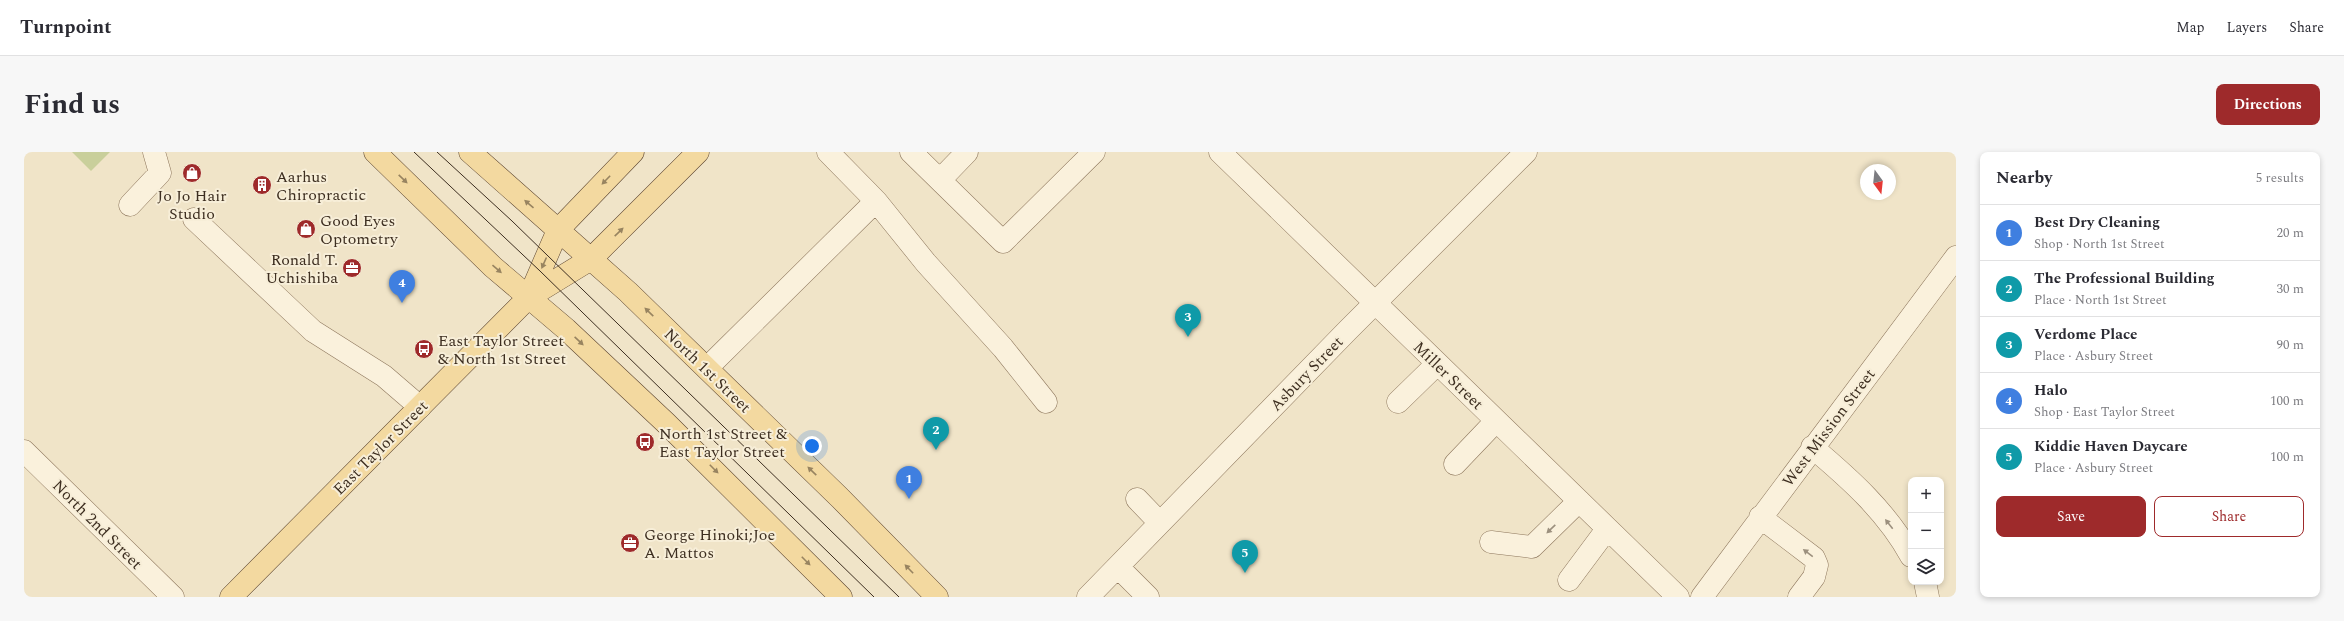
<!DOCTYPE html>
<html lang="en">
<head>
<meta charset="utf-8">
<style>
	:root { --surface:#fff; --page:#f7f7f7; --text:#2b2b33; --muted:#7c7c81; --line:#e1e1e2; --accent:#9e2a2b }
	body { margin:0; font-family:Spectral,serif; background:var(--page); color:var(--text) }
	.controls { position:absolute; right:12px; bottom:12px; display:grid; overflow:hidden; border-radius:8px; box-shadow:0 2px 6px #0003 }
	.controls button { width:36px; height:36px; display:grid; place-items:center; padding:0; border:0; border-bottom:1px solid var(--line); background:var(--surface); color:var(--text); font:20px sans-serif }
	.compass { position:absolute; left:1836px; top:12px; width:36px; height:36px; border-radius:50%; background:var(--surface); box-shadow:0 2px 6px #0003; rotate:165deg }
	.you { position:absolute; left:788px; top:294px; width:14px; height:14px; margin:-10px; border:3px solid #fff; border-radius:50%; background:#1a73e8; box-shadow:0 0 0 6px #1a73e833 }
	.badge { display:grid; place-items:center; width:26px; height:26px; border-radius:50%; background:var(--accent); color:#fff; font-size:13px; font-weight:700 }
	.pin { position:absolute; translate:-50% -33px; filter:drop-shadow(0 1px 2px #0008) }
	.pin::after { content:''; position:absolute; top:21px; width:14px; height:12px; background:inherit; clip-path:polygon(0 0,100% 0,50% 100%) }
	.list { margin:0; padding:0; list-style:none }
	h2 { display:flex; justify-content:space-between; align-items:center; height:52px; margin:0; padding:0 16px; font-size:17px }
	h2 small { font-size:13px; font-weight:400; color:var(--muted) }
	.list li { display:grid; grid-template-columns:26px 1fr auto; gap:12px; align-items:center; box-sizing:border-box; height:56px; padding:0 16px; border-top:1px solid var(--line) }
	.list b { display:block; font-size:15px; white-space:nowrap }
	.list p { margin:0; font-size:13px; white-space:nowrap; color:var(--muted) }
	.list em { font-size:13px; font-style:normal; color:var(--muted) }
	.actions { display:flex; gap:8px; padding:12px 16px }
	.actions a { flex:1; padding:9px 0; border:1px solid var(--accent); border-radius:8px; text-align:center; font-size:14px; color:var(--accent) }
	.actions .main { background:var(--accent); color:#fff }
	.icon { flex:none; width:22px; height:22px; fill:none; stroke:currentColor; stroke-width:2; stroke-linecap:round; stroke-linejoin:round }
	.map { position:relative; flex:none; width:1932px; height:445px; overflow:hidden; border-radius:8px }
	header { display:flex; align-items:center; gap:24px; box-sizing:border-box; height:56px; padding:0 20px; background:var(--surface); border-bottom:1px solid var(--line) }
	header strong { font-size:19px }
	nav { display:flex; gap:22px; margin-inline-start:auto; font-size:14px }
	.intro { display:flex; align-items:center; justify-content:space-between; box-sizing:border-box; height:96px; padding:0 24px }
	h1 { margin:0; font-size:28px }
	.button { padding:10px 18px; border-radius:8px; background:var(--accent); color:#fff; font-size:14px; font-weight:700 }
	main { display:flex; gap:24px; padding:0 24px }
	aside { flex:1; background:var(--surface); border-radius:8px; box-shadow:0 2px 6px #0003 }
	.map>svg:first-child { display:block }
</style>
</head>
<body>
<header>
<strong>Turnpoint</strong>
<nav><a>Map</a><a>Layers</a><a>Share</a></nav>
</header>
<div class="intro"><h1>Find us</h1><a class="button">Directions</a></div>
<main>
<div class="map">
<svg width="1932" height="445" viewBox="0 0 1932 445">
	<rect width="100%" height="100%" fill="#f0e4c8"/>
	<path fill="#c9cf9b" d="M48 0H86L67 19Z"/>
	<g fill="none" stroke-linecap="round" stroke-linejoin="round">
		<defs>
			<path id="minor" d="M804 0 852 49 902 111 979 196 1022 250
				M887 0 979 90 1070 0
				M1196 0 1654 445
				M916 28 943 0
				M106 53 136 21 130 0
				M170 67 289 179 360 224 396 255
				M683 216 852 49
				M1374 250 1413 212
				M1788 295C1826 327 1863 360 1887 404
				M0 299 149 445
				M1431 312 1472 269
				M1113 347 1136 371
				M1736 365 1790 406 1793 413 1790 425 1775 445
				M1467 390 1508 395 1555 349
				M1094 415 1124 445
				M1545 428 1583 377
				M1901 430 1904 445
				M1064 445 1323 179 1502 0
				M1678 445 1932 105"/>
			<path id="major" d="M351 0 469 115 542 177 643 272 817 445
				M446 0 604 140 816 346 913 445
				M505 145 534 78 609 0
				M207 445 505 145 567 107 674 0"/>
		</defs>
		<use href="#minor" stroke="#8d765c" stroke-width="23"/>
		<use href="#major" stroke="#5b4430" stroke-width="23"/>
		<use href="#minor" stroke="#faf1dc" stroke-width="22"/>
		<use href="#major" stroke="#f3d9a0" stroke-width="22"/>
		<path stroke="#3d2e20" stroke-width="1" d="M390 0 516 119 850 445
			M413 0 488 69 875 445"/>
	</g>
	<defs><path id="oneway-solid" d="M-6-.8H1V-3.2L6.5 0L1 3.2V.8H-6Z"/></defs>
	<g fill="#988460">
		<use href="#oneway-solid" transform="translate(379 27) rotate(44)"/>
		<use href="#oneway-solid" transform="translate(582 28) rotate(134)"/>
		<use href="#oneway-solid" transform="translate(505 52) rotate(-139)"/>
		<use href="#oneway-solid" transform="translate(595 80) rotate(-44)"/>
		<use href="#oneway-solid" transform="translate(520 111) rotate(114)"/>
		<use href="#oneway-solid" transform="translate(473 117) rotate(41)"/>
		<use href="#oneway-solid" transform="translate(625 160) rotate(-136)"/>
		<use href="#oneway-solid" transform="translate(555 189) rotate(43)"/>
		<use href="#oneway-solid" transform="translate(690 317) rotate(45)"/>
		<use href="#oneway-solid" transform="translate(788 319) rotate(-136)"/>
		<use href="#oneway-solid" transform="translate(782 409) rotate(45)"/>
		<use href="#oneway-solid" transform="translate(885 417) rotate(-134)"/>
	</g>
	<g fill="#9c907e">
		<use href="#oneway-solid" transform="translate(1865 372) rotate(-128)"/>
		<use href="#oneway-solid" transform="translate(1527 377) rotate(136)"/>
		<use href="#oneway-solid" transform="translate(1784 401) rotate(-143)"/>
	</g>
	<defs>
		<symbol id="shop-disc" viewBox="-11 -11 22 22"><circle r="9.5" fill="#9e2a2b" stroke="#f7eed8"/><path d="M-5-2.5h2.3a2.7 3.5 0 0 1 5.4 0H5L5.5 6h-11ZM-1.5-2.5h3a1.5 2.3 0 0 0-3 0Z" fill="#fff"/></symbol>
		<symbol id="building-disc" viewBox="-11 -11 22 22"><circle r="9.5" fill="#9e2a2b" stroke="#f7eed8"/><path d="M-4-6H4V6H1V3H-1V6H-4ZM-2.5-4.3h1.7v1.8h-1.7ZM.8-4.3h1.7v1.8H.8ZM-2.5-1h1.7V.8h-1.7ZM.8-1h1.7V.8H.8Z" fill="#fff"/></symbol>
		<symbol id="office-disc" viewBox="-11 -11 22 22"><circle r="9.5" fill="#9e2a2b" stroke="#f7eed8"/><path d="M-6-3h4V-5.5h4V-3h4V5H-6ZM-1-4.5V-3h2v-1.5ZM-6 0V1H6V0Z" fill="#fff"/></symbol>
		<symbol id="bus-disc" viewBox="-11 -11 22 22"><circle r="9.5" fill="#9e2a2b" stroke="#f7eed8"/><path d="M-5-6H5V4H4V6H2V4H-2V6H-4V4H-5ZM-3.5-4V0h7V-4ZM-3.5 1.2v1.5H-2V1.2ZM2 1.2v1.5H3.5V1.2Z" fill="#fff"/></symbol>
	</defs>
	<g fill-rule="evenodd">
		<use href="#shop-disc" x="157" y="10" width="22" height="22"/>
		<use href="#building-disc" x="227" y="22" width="22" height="22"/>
		<use href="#shop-disc" x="271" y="66" width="22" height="22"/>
		<use href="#office-disc" x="317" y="105" width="22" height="22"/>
		<use href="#bus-disc" x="389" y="186" width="22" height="22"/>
		<use href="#bus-disc" x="610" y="279" width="22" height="22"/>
		<use href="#office-disc" x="595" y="380" width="22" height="22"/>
	</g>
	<g text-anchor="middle" stroke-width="4" stroke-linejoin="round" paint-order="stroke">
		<g font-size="16" fill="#3d2e20" stroke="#f7eed8" text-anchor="start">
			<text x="252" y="30">Aarhus<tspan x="252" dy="18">Chiropractic</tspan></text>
			<text x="168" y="49" text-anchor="middle">Jo Jo Hair<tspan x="168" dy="18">Studio</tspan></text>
			<text x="296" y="74">Good Eyes<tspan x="296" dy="18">Optometry</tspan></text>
			<text x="314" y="113" text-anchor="end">Ronald T.<tspan x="314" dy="18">Uchishiba</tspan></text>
			<text x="414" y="194">East Taylor Street<tspan x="414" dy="18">&amp; North 1st Street</tspan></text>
			<text x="635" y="287">North 1st Street &amp;<tspan x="635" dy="18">East Taylor Street</tspan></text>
			<text x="620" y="388">George Hinoki;Joe<tspan x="620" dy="18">A. Mattos</tspan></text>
		</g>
		<g font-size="16" fill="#3d2e20" stroke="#f7eed8">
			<text transform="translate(684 218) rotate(44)" y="6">North 1st Street</text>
			<text transform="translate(1282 221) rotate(-46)" y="6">Asbury Street</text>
			<text transform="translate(1425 223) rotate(44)" y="6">Miller Street</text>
			<text transform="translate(1804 275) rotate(-53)" y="6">West Mission Street</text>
			<text transform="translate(356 295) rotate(-45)" y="6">East Taylor Street</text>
			<text transform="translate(74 372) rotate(45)" y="6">North 2nd Street</text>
		</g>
	</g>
</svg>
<div class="controls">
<button>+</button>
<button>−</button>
<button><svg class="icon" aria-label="layers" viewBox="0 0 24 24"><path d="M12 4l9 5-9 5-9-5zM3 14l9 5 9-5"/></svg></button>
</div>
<svg class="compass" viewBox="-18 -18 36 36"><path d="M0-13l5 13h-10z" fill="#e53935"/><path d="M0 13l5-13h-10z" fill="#7c7c81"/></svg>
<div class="you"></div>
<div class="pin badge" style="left:885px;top:347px;background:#3f7fe0">1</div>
<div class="pin badge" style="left:912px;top:298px;background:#0f9aa8">2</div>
<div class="pin badge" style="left:1164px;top:185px;background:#0f9aa8">3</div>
<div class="pin badge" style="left:378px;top:151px;background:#3f7fe0">4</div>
<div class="pin badge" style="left:1221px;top:421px;background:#0f9aa8">5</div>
</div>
<aside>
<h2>Nearby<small>5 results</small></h2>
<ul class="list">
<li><span class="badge" style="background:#3f7fe0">1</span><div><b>Best Dry Cleaning</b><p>Shop · North 1st Street</p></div><em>20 m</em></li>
<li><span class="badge" style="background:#0f9aa8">2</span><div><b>The Professional Building</b><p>Place · North 1st Street</p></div><em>30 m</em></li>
<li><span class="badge" style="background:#0f9aa8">3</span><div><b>Verdome Place</b><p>Place · Asbury Street</p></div><em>90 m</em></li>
<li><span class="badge" style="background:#3f7fe0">4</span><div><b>Halo</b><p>Shop · East Taylor Street</p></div><em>100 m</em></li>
<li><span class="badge" style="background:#0f9aa8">5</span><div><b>Kiddie Haven Daycare</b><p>Place · Asbury Street</p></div><em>100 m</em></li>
</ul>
<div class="actions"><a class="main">Save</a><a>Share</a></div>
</aside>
</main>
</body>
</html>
